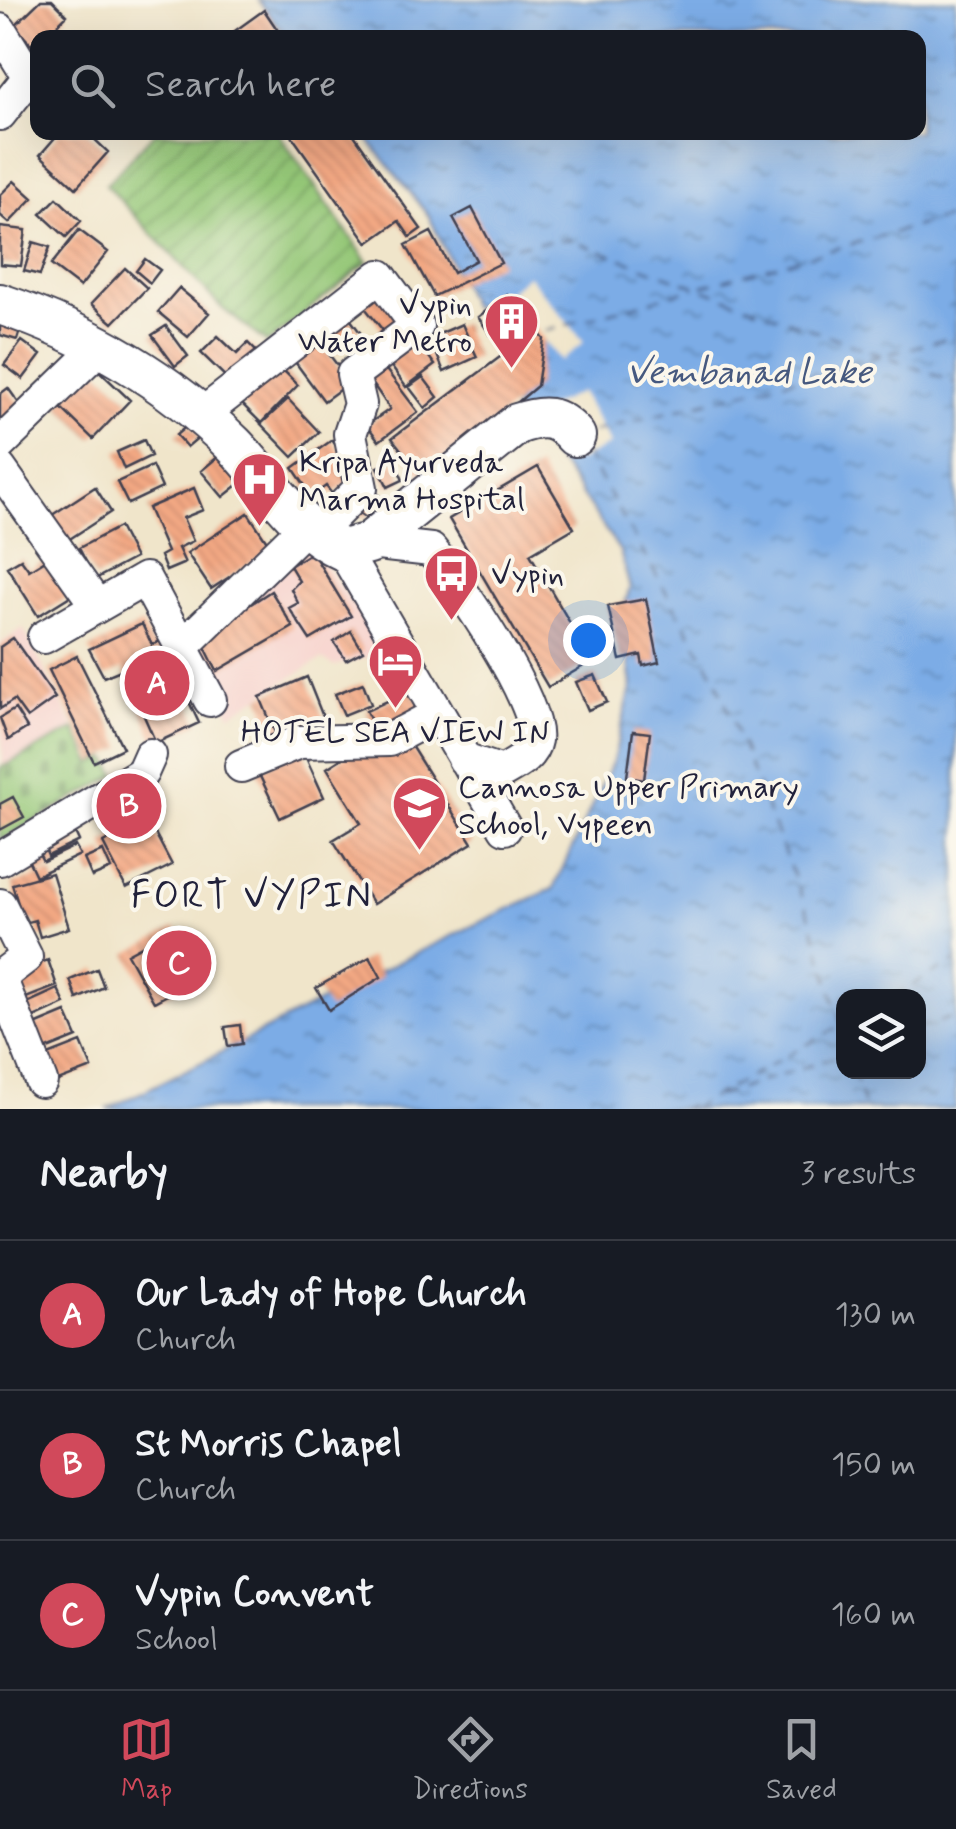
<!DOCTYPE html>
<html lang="en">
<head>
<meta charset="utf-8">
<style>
	:root { --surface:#171b24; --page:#20242c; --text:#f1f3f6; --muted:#9ea1a6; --line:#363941; --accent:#d1495b }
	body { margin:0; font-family:Mynerve,sans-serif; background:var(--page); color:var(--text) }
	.controls { position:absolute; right:30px; bottom:30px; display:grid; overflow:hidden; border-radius:20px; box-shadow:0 10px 40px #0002 }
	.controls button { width:90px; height:90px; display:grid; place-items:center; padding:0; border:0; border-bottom:2px solid var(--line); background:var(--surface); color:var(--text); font:50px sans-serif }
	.you { position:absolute; left:588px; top:640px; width:35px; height:35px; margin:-25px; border:8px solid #fff; border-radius:50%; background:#1a73e8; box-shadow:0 0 0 15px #1a73e833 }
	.badge { display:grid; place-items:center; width:65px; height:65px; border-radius:50%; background:var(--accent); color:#fff; font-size:32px; font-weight:700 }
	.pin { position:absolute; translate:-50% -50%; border:5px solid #fff; box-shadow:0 2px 10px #0006 }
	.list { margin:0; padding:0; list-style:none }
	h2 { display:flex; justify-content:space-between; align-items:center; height:130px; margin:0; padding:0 40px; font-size:42px }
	h2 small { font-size:32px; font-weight:400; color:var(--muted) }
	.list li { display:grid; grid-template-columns:65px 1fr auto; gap:30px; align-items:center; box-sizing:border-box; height:150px; padding:0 40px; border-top:2px solid var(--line) }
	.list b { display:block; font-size:38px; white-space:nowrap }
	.list p { margin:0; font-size:32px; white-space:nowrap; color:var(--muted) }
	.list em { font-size:32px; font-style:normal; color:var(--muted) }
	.icon { flex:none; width:55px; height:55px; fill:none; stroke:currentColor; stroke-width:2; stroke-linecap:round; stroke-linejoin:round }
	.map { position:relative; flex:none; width:956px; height:1109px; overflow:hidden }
	.search { position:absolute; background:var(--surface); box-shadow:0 10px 40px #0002; left:30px; right:30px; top:30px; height:110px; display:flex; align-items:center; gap:25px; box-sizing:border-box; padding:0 35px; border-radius:20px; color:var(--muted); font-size:38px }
	.sheet { height:580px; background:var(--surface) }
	nav { display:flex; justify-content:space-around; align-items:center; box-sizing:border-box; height:140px; border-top:2px solid var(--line); background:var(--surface); font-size:28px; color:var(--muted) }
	nav a { display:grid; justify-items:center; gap:5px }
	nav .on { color:var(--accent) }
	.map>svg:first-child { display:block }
</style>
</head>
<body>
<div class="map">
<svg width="956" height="1109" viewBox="0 0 956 1109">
	<defs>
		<pattern id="cemetery-stones" width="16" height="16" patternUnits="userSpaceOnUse" patternTransform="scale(2.5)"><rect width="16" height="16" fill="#94c777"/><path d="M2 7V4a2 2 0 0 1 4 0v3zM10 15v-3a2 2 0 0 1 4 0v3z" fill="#78a163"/></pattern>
		<pattern id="garden-furrows" width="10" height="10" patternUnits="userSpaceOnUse" patternTransform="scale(2.5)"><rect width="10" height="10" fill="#94c777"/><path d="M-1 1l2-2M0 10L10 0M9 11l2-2" fill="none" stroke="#78a163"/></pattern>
		<pattern id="water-ripples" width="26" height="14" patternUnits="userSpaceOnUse" patternTransform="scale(2.5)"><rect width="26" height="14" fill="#7bace6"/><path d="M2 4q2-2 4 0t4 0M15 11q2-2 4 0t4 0" fill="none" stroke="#648cbc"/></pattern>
		<pattern id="building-back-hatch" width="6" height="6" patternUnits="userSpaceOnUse" patternTransform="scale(2.5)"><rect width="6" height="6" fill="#f3a883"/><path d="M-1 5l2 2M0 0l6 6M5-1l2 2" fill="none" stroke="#d09072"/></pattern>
	</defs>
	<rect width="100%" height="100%" fill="#fbf7ec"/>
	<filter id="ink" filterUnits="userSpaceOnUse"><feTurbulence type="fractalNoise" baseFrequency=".01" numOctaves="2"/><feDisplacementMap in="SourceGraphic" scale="20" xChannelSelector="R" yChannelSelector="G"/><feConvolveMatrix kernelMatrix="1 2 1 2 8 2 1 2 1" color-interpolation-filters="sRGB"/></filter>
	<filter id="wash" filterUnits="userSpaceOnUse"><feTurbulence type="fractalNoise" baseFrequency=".0048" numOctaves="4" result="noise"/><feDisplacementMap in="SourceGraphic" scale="40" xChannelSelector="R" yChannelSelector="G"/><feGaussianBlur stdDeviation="2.25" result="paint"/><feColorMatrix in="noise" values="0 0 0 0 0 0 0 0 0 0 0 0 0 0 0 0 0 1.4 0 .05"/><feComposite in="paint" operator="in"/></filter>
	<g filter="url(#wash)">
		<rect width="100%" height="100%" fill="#f0e5ca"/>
		<path fill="#f7d0cb" d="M303 534 387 652 334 666 322 659 231 714 189 646Z
			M23 628 75 729 3 766 0 644Z"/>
		<path fill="url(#cemetery-stones)" stroke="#5b7459" stroke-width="2.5" d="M75 729 92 764 107 758 117 775 0 840V768Z"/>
		<path fill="url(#garden-furrows)" stroke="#5b7459" stroke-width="2.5" d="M154 133H278L368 262 267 343 222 308 106 185Z"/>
		<path fill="url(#water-ripples)" stroke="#4e6790" stroke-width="2.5" fill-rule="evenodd" d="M258 0H956V1109H107C257 1038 401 955 553 889L613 761 632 685 622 613 630 588 620 551 565 470 513 413 544 340 505 294 472 307 429 216 363 133 918 132V38L287 37ZM844 996H918V1072H844Z"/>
		<path fill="#f0e5ca" d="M528 275 584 342 561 361 505 294Z
			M581 392 610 444 578 462 569 445 551 455 520 420Z"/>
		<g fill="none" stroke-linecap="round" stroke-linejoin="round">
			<path stroke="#46597f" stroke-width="2.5" stroke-dasharray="12 10" stroke-linecap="butt" d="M494 248 568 239 956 383
				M702 286 956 215
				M545 331 695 288
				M592 432 956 336
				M585 453 714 674 812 923 844 1034
				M893 996 956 961
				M918 1029 956 1016
				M854 1072 865 1109
				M718 1096 844 1054
				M679 1109 701 1102
				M691 1109 844 1024"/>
		</g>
		<g id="blocks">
			<path fill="url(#building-back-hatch)" d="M41 0H52L67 15 44 38H38L34 47 14 26Z
				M264 10 283 38H225Z
				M60 132H87L108 152 76 188 40 155Z
				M289 132H352L421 229 410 237 399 221 368 243Z
				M14 181 33 198 9 223 0 215V195Z
				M57 198 81 221 66 237 41 214Z
				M472 208 501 263 434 296 406 245 431 232 453 273 476 260 453 218Z
				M0 227 26 230 21 266 0 264Z
				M79 230 108 252 80 287 51 265Z
				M33 242 50 247 40 275 24 271Z
				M145 259 160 270 150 283 136 271Z
				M125 268 147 288 113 323 91 304Z
				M383 287 411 321 389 338 362 304Z
				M179 288 209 313 188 337 158 312Z
				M507 295 544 339 537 386 481 433 420 474 392 438 504 354 478 317Z
				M345 312 362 335 338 352 321 330Z
				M0 317 22 324 17 340 0 335Z
				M462 324 477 357 444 372 430 338Z
				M166 326 188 356 175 366 152 335Z
				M218 336 237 354 248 343 263 358 235 386 201 353Z
				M316 337 350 382 324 401 290 355Z
				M22 341 41 355 23 379 4 365Z
				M417 341 435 365 406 387 388 362Z
				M272 359 298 385 261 423 235 397Z
				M381 363 418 412 379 441 367 425 390 409 366 374Z
				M95 367 130 400 93 439 58 405Z
				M423 377 438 397 425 408 409 387Z
				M8 388 28 416 0 437V394Z
				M288 399 319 432 293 457 261 424Z
				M189 424 200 436 187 447 176 435Z
				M144 440 151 456 124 469 117 452Z
				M332 440 358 476 332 494 326 486 312 496 293 468Z
				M226 450 248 477 223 497 201 471Z
				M394 460 403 480 388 487 378 467Z
				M152 466 162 488 128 504 117 482Z
				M538 467 574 528 530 554 592 661 548 687 449 519Z
				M95 487 111 512 65 542 49 517Z
				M194 488 203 510 183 518 193 541 178 548 185 563 166 571 160 556 167 552 148 508Z
				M371 489 382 497 366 518 355 510Z
				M248 513 272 549 211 589 187 553Z
				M119 527 135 558 95 579 79 548Z
				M312 552 351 616 310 640 289 608 298 603 291 589 299 581 290 566Z
				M21 559 29 570 47 559 70 596 38 616 7 567Z
				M271 591 293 627 217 671 200 637Z
				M646 599 659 662 643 666 641 655 620 660 608 606Z
				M142 624 152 645 160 641 199 723 156 743 123 669 104 677 89 649Z
				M351 631 363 651 346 660 334 642Z
				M13 638 55 698 27 718 14 700 0 709V647Z
				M77 656 123 748 94 762 49 670Z
				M595 675 607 702 588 710 576 682Z
				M307 677 325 722 279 742 260 697Z
				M363 683 371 704 344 715 335 694Z
				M413 689 423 711 377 732 366 711Z
				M15 709 27 728 8 740 0 718Z
				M633 731 650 733 644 780 627 777Z
				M408 741 472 843 373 904 333 840 361 823 327 768 358 748Z
				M302 749 324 797 280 818 257 770Z
				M13 797 24 817 0 830V804Z
				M137 798 142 812 119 820 114 807Z
				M148 820 172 865 126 888 103 843Z
				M73 828 79 841 48 856 42 842Z
				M75 846 80 855 36 876 25 853 36 848 43 861Z
				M103 851 111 869 92 877 84 859Z
				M52 873 69 928 40 937 35 920 24 923 12 884Z
				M175 928 202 976 154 1002 127 954Z
				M370 957 381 977 329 1010 316 988Z
				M48 960 57 986 21 1000 11 974Z
				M97 969 104 987 77 999 70 980Z
				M58 989 65 1004 25 1022 18 1007Z
				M66 1012 77 1037 40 1052 30 1027Z
				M240 1025 242 1044 228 1046 225 1027Z
				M81 1042 92 1068 53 1083 43 1057Z"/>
		</g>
	</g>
	<g filter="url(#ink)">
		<use href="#blocks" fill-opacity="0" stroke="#413f50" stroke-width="2.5"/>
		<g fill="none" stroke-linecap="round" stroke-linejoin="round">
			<defs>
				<path id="minor" d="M0 30 29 77 0 114
					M200 416 380 276 417 326 353 374 360 404 350 434 361 488 315 534
					M0 444 101 346
					M0 469 97 606
					M369 543 431 550C456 580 542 704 535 740 532 757 516 764 502 772L464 759
					M343 550 505 828
					M44 637 145 579 210 700
					M184 645 306 526
					M241 766 299 742 389 740 438 714
					M0 859 142 773 150 755
					M0 905 26 957 0 977 41 1081"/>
				<path id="major" d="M0 304C87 333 168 380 234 445 269 481 295 529 343 550L369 543 517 424C543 415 557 415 575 436"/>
			</defs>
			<use href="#minor" stroke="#413f50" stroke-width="36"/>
			<use href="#major" stroke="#413f50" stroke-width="44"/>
			<use href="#minor" stroke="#fff" stroke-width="32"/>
			<use href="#major" stroke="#fff" stroke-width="40"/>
		</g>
	</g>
	<defs>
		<symbol id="building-pin" viewBox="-11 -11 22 30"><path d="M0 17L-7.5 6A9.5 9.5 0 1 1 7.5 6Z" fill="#d1495b" stroke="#fbf7ec"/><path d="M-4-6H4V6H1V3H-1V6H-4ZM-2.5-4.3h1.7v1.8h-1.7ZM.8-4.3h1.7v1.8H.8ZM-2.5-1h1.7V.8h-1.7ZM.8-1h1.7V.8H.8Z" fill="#fff"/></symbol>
		<symbol id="hospital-pin" viewBox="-11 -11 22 30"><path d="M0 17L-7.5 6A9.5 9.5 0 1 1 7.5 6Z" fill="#d1495b" stroke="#fbf7ec"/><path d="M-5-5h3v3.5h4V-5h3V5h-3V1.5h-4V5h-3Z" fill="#fff"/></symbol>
		<symbol id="bus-pin" viewBox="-11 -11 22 30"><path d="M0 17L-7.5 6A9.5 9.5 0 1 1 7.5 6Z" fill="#d1495b" stroke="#fbf7ec"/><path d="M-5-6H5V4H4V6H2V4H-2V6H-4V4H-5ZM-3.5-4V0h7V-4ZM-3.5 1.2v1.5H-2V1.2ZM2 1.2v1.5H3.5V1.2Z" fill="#fff"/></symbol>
		<symbol id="hotel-pin" viewBox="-11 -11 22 30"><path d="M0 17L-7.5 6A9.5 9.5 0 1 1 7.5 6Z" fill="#d1495b" stroke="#fbf7ec"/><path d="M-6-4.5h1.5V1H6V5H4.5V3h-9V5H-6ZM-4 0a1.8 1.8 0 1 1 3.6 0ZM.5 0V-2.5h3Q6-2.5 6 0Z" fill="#fff"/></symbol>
		<symbol id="school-pin" viewBox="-11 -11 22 30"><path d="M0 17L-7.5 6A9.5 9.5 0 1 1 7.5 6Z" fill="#d1495b" stroke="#fbf7ec"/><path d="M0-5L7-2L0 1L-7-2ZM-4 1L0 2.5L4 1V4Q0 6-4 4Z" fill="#fff"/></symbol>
	</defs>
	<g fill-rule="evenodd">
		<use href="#building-pin" x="480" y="290" width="63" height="86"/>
		<use href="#hospital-pin" x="228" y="448" width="63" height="86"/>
		<use href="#bus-pin" x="420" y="542" width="63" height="86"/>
		<use href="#hotel-pin" x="364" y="630" width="63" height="86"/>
		<use href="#school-pin" x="388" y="772" width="63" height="86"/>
	</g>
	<g text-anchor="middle" stroke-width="8" stroke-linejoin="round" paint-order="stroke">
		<g font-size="32" fill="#22223b" stroke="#fbf7ec" text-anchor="start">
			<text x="472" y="314" text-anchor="end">Vypin<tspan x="472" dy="37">Water Metro</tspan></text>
			<text x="299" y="472">Kripa Ayurveda<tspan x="299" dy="37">Marma Hospital</tspan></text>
			<text x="491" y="584">Vypin</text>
			<text x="395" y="742" text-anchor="middle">HOTEL SEA VIEW IN</text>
			<text x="458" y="797">Cannosa Upper Primary<tspan x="458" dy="37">School, Vypeen</tspan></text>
		</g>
		<g font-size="35" font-style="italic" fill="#46597f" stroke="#fbf7ec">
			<text x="749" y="383">Vembanad Lake</text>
		</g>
		<g font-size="38" letter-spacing="2.5" fill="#22223b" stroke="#fbf7ec">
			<text x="252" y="907">FORT VYPIN</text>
		</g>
	</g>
</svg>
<div class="controls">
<button><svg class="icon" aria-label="layers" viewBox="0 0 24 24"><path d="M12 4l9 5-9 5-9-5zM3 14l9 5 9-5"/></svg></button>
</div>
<div class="you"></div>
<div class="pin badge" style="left:157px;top:683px">A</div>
<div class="pin badge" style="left:129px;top:806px">B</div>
<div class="pin badge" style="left:179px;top:963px">C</div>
<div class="search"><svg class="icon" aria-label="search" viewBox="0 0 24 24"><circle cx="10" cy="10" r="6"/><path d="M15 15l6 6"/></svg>Search here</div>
</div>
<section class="sheet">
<h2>Nearby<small>3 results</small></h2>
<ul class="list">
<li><span class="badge">A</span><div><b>Our Lady of Hope Church</b><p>Church</p></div><em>130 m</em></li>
<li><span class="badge">B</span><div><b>St Morris Chapel</b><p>Church</p></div><em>150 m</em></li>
<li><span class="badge">C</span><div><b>Vypin Convent</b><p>School</p></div><em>160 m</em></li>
</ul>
</section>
<nav>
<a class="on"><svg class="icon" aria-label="map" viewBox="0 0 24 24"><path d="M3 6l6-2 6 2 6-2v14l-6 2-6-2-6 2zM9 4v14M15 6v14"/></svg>Map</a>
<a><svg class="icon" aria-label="directions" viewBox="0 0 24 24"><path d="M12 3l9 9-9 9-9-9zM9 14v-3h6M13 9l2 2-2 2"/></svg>Directions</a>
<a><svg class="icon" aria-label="saved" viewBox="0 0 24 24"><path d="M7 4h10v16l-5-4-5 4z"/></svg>Saved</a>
</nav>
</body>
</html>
